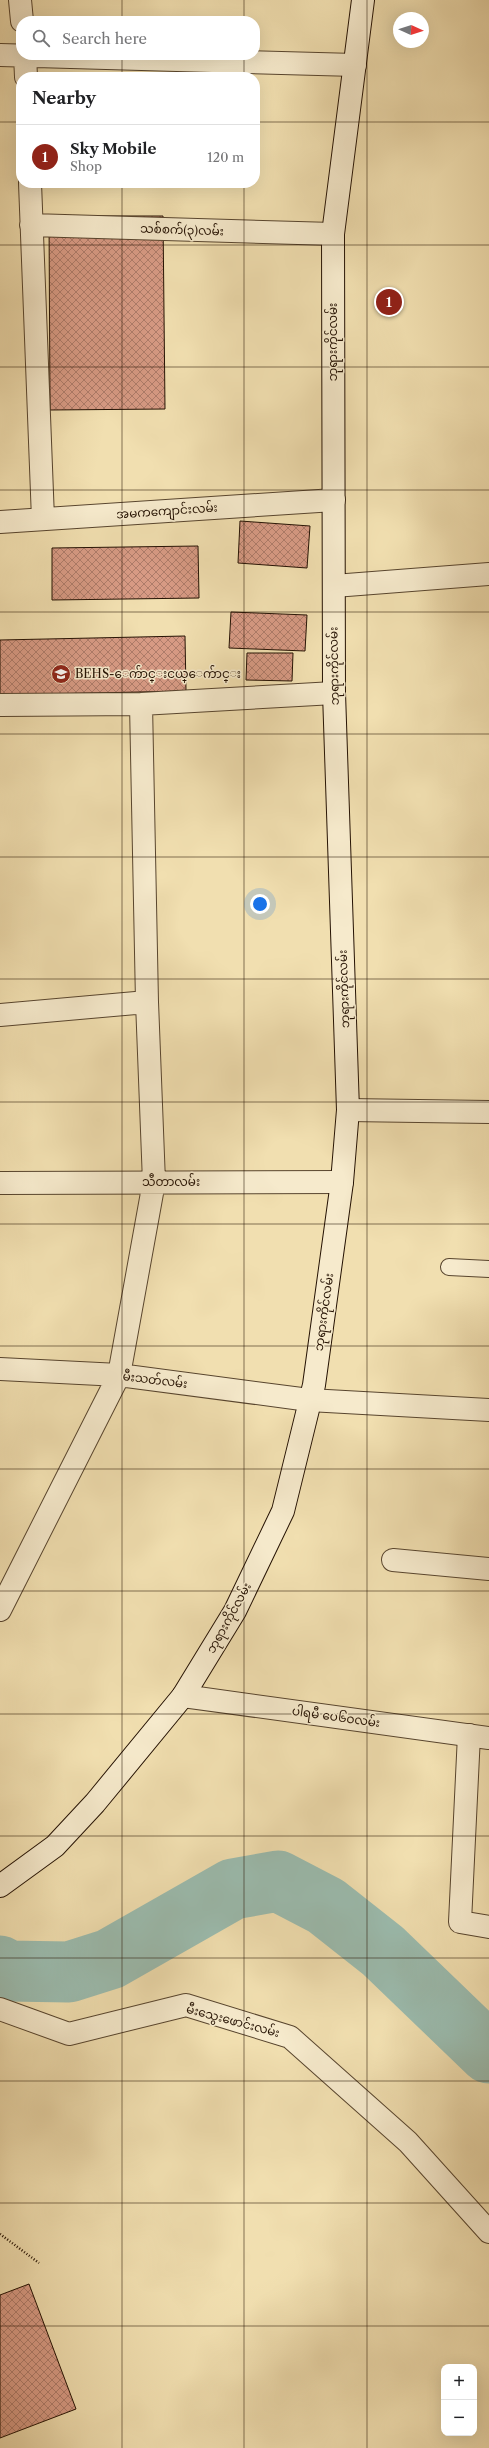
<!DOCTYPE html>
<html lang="en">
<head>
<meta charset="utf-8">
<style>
	:root { --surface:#fff; --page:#f6f6f6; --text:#202124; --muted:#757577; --line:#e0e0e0; --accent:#8f2418 }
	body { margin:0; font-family:"Libre Caslon Text","Noto Sans Myanmar",serif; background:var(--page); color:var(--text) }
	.controls { position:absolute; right:12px; bottom:12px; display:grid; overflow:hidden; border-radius:8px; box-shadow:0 4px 16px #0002 }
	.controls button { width:36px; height:36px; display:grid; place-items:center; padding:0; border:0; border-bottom:1px solid var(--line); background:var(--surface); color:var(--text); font:20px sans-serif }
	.compass { position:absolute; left:393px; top:12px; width:36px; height:36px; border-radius:50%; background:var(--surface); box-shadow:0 4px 16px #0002; rotate:93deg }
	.you { position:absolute; left:260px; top:904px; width:14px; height:14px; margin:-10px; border:3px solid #fff; border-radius:50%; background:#1a73e8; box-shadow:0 0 0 6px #1a73e833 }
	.badge { display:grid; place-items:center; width:26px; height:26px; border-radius:50%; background:var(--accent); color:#fff; font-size:13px; font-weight:700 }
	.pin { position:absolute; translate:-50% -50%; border:2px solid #fff; box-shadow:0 1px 4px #0006 }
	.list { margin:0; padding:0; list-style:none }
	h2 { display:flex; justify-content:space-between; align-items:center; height:52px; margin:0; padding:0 16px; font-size:17px }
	h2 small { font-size:13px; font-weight:400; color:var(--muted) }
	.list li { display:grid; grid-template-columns:26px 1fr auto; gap:12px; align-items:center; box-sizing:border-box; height:64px; padding:0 16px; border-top:1px solid var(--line) }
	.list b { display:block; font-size:15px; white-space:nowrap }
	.list p { margin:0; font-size:13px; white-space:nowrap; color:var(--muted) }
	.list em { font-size:13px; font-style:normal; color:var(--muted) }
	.icon { flex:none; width:22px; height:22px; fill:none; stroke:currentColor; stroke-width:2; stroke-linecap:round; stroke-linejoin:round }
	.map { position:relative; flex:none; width:489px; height:2448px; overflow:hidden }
	.search { position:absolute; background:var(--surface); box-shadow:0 4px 16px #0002; left:16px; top:16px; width:244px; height:44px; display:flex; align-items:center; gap:10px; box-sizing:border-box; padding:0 14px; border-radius:16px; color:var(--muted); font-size:15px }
	.panel { position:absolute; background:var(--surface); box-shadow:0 4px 16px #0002; left:16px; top:72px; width:244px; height:116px; border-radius:16px }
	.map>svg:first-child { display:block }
</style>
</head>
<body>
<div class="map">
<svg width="489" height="2448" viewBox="0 0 489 2448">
	<defs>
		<pattern id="building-cross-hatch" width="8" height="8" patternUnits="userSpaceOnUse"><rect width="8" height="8" fill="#d79a84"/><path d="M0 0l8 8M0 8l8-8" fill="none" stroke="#ae7c6a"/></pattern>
	</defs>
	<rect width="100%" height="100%" fill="#f1dfb0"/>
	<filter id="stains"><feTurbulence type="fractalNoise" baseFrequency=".005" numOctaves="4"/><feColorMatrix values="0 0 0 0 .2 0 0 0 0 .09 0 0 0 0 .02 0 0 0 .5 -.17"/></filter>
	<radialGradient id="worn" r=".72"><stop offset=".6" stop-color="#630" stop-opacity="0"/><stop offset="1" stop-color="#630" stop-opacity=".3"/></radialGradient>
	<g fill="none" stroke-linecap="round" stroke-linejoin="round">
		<path stroke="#9bbcaf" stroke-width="61" d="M0 1966 8 1971 69 1972 110 1959 233 1889 278 1881 326 1906 383 1951 489 2053"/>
	</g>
	<path fill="url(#building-cross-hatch)" stroke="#251203" d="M49 216H163L165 409 50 410Z
		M240 521 310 526 307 568 238 563Z
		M198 546 199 598 52 600V548Z
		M231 612 307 615 305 651 229 648Z
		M185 636 186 691 0 695V640Z
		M247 653H293L292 681 246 680Z
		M29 2284 76 2409 0 2438V2295Z"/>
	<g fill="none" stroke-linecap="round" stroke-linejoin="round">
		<defs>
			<path id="service" d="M449 1267 489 1269"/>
			<path id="minor" d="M20 0 22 21
				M0 55 355 65
				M25 55 26 77
				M30 183 43 519
				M31 225 333 234
				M0 522 334 500
				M334 586 489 574
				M0 705 141 704 334 693
				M0 1015 147 1002
				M348 1110 489 1112
				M0 1183 342 1182
				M0 1369 119 1375 309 1400 489 1410
				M393 1560 489 1569
				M0 1610 119 1375 154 1182 147 1002 141 704
				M469 1735 460 1922 489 1927
				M0 2009 69 2034 186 2005 290 2037 408 2142 489 2232"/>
			<path id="tertiary" d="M183 1696 489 1738"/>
			<path id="secondary" d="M0 1886 55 1846 95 1803 183 1696 235 1611 283 1511 314 1385 342 1182 348 1110 334 693 333 234 363 0"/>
		</defs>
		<use href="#service" stroke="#58452e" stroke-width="18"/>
		<use href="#minor" stroke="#58452e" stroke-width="24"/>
		<use href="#tertiary" stroke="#58452e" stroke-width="24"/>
		<use href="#secondary" stroke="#251203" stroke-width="24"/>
		<path stroke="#251203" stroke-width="2.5" stroke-dasharray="1 2" stroke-linecap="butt" d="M0 2234 39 2263"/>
		<use href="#service" stroke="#f6eacc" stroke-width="16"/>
		<use href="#minor" stroke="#f6eacc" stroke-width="22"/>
		<use href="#tertiary" stroke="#f6eacc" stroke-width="22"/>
		<use href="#secondary" stroke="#f6eacc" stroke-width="22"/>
	</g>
	<path fill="none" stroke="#251203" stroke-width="1" stroke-opacity="0.55" d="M122 0V21M244 0V21M367 0V2448M122 55V77M244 55V77M0 122H21M255 122H489M122 183V2448M244 183V2448M0 245H489M0 367H489M0 490H489M0 612H489M0 734H489M0 857H489M0 979H489M0 1102H489M0 1224H489M0 1346H489M0 1469H489M0 1591H489M0 1714H489M0 1836H489M0 1958H489M0 2081H489M0 2203H489M0 2326H489"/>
	<defs>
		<symbol id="school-disc" viewBox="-11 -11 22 22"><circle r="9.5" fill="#8f2418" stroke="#f6eacc"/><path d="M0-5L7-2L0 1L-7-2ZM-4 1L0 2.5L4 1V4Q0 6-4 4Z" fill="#fff"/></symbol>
	</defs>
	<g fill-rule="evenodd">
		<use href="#school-disc" x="50" y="663" width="22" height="22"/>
	</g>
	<g text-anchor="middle" stroke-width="3" stroke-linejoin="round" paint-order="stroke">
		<g font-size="12" fill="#251203" stroke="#f6eacc">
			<text transform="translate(182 230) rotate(2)" y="4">သစ်စက်(၃)လမ်း</text>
			<text transform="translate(333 342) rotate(-90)" y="4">ဘုရားကိုင်လမ်း</text>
			<text transform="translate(167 511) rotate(-4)" y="4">အမကကျောင်းလမ်း</text>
			<text transform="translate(334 666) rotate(-91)" y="4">ဘုရားကိုင်လမ်း</text>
			<text transform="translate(344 989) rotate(-92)" y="4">ဘုရားကိုင်လမ်း</text>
			<text x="171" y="1186">သီတာလမ်း</text>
			<text transform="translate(324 1312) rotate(-82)" y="4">ဘုရားကိုင်လမ်း</text>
			<text transform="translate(155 1380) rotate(7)" y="4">မီးသတ်လမ်း</text>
			<text transform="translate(229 1618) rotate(-61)" y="4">ဘုရားကိုင်လမ်း</text>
			<text transform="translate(336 1717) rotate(8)" y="4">ပါရမီ ပေ၆ဝလမ်း</text>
			<text transform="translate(233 2021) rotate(15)" y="4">မီးသွေးဖောင်းလမ်း</text>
		</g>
		<g font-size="12" fill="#251203" stroke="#f6eacc" text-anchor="start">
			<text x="75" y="678">BEHS-ေက်ာင္းငယ္ေက်ာင္း</text>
		</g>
	</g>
	<rect width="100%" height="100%" filter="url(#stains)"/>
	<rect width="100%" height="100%" fill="url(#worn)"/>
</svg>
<div class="controls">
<button>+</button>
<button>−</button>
</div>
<svg class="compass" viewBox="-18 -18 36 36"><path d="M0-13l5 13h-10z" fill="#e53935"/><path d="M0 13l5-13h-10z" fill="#757577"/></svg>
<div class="you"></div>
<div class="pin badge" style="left:389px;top:302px">1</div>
<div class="search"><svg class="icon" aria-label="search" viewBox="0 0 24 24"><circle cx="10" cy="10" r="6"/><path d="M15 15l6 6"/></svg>Search here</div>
<section class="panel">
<h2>Nearby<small></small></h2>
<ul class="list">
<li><span class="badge">1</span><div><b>Sky Mobile</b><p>Shop</p></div><em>120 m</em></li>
</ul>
</section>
</div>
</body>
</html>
